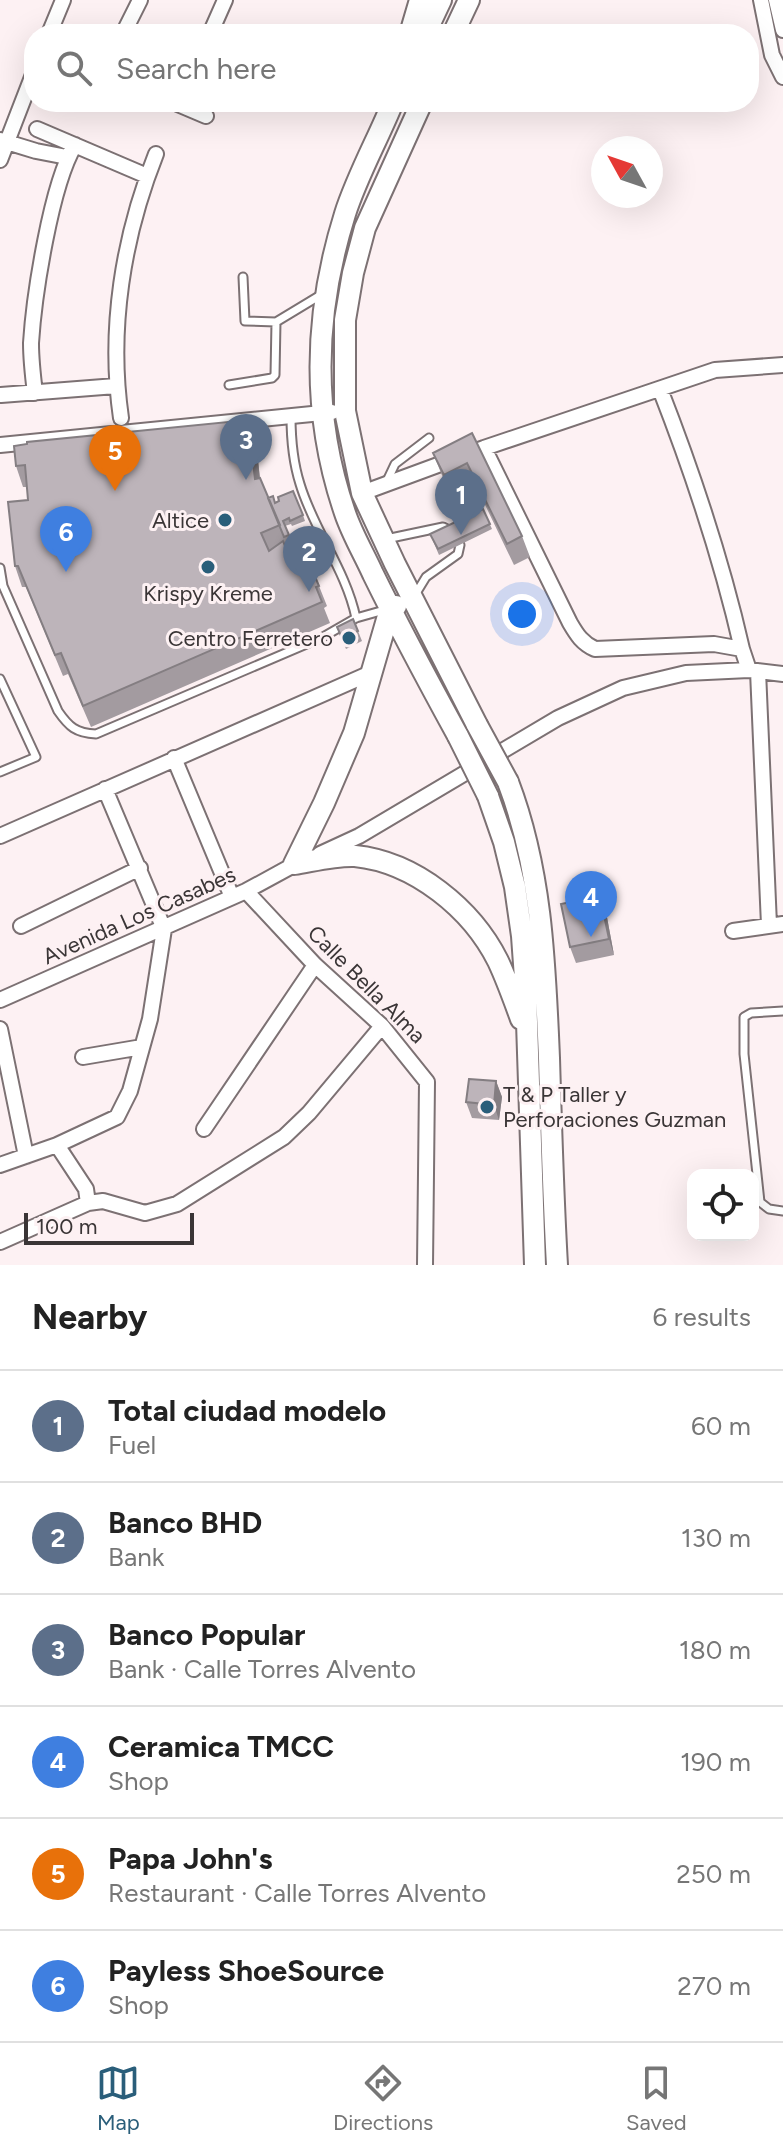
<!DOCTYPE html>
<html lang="en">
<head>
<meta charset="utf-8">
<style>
	:root { --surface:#fff; --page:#f6f6f6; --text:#222; --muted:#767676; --line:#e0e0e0; --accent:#2a5e7a }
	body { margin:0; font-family:Figtree,sans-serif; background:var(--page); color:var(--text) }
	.controls { position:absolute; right:24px; bottom:24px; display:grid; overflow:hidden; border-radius:16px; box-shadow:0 8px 32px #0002 }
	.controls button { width:72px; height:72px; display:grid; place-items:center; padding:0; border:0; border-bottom:2px solid var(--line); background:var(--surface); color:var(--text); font:40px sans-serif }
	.compass { position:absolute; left:591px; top:136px; width:72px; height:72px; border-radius:50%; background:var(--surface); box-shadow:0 8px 32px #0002; rotate:310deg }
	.scale { position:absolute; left:24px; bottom:20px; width:170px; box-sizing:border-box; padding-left:8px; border:4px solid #3a3536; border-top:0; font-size:22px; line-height:28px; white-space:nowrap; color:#3a3536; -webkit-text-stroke:6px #fdf1f3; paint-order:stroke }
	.you { position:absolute; left:522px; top:614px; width:28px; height:28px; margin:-20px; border:6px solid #fff; border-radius:50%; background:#1a73e8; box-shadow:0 0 0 12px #1a73e833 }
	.badge { display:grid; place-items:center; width:52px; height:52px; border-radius:50%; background:var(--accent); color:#fff; font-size:26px; font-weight:700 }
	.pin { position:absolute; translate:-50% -66px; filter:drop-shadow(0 2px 4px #0008) }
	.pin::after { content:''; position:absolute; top:42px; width:28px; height:24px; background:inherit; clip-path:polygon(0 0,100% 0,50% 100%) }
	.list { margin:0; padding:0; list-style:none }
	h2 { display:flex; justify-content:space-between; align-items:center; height:104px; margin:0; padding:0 32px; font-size:34px }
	h2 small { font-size:26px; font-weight:400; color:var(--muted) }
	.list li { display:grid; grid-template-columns:52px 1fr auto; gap:24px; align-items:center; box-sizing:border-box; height:112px; padding:0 32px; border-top:2px solid var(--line) }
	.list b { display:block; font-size:30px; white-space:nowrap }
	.list p { margin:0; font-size:26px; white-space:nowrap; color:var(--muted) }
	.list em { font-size:26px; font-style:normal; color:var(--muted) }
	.icon { flex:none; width:44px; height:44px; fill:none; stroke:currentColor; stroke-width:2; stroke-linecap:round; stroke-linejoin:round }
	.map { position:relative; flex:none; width:783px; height:1265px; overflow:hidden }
	.search { position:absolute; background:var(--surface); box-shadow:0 8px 32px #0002; left:24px; right:24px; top:24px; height:88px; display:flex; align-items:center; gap:20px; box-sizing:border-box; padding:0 28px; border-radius:32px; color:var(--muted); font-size:30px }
	.sheet { height:776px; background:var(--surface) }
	nav { display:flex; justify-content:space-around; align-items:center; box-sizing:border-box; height:112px; border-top:2px solid var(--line); background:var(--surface); font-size:22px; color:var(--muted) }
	nav a { display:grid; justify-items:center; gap:4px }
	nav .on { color:var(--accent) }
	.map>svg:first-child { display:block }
</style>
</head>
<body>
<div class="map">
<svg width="783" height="1265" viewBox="0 0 783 1265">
	<rect width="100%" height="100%" fill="#fdf1f3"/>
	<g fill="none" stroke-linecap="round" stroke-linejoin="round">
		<defs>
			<path id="service" d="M243 277 245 321 276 322
				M229 385 272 378 275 375 276 322 324 293
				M291 416C291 439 293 462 300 484 314 531 346 570 356 618
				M386 483 395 464 429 438
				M386 539 443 527 451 531
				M0 568 3 586 58 711C69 727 76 733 96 734L323 637 356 618 388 609
				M415 595 426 577 458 554 460 545
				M0 679 36 757 0 772
				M783 1011 751 1013 744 1017V1054L760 1202 769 1209 783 1211"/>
			<path id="minor" d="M761 0 772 55 783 77
				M776 0 783 30
				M49 34 63 0
				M123 34 140 0
				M210 34 225 0
				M173 102 206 116
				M37 129 147 176
				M0 140 36 151 67 157
				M0 160 34 72
				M660 389C694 476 721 557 742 649
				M35 393C33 377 31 360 31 343 34 296 51 184 75 145
				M1 395 116 386
				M121 418C108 329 123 237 156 154
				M0 445 332 412
				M484 448 570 623C577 635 582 643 595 649L714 644 742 649 749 670
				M362 493 484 448 715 370 783 365
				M758 671 769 925
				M174 758 232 897
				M0 836 373 672
				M320 854 359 836 558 718 623 688 686 673 749 670 783 674
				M246 891 315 965 382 1026 427 1082 425 1265
				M21 926 140 868
				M733 931 783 924
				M0 1000 246 891 301 861
				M0 1029 26 1156
				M83 1057 142 1047
				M204 1129 315 965
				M57 1145 86 1189 88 1203
				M0 1165 57 1145 117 1117 130 1091 150 1019 164 929 105 789
				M0 1242 88 1203 103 1201 145 1213 177 1204 284 1137 309 1113 382 1026"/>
			<path id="primary" d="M410 34 420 0
				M425 34 441 0
				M453 34 469 0
				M393 102C378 139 357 176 345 214 314 313 311 414 345 513 352 534 364 554 373 574 400 629 429 683 458 736
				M422 102 365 228 353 273 345 320V411L362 493 395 564 477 725
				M508 782C542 871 545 964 549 1058 551 1127 553 1196 557 1265
				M488 796 504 842 515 887 522 936 526 992 535 1265
				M294 864C313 861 336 855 355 856 415 862 472 909 498 961 507 980 514 1000 521 1019
				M294 864 324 803 354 733 390 609 396 606"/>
		</defs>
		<use href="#service" stroke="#7c7173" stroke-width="11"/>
		<use href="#minor" stroke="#7c7173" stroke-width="18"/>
		<use href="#primary" stroke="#7c7173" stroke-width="24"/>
		<use href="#service" stroke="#fff" stroke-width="7"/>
		<use href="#minor" stroke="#fff" stroke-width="14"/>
		<use href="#primary" stroke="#fff" stroke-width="20"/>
		<defs>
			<path id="primary-bridge" d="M477 725 508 782
				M458 736 488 796"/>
		</defs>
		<use href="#primary-bridge" stroke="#7c7173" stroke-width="24" stroke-linecap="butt"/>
		<use href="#primary-bridge" stroke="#fff" stroke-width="20"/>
	</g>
	<path fill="#a39ba0" d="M248 420 256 441 260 478 268 498 275 503 303 515 305 521 292 526 291 524 285 526 291 540 286 542 319 586 327 606 324 608 330 623 91 727 68 674 63 676 26 587H22L15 566 28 500 27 487H23L16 466 27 444Z
		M472 433 522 536 530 557 514 565 475 484 451 495 441 473 433 453Z
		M483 509 492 529 439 555 430 534Z
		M337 627 358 631 362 641 346 649Z
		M600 896 606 912 614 955 576 963 570 947Z
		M496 1081 502 1097 499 1120 472 1118 466 1102Z"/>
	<path fill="#847e82" d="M248 420 256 441 262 500 255 479Z
		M600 896 606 912 614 955 609 939Z
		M496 1081 502 1097 499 1120 494 1105Z"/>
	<path fill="#bdb4ba" stroke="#847e82" stroke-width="2" d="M248 420 255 479 260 478 280 525 261 533 269 551 283 541 285 546 299 539 319 586 316 587 322 602 83 706 61 653 55 655 18 566H15L8 502 28 500 25 465 16 466 14 446 27 444V442Z
		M472 433 522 536 507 544 467 463 444 475 433 453Z
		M293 491 303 515 290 521 289 518 283 521 289 535 284 537 268 498 273 496 275 503 279 501 278 497Z
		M483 509 490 524 438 549 430 534Z
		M353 619 358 631 342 638 337 627Z
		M600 896 609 939 570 947 561 904Z
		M469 1079 496 1081 494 1105 466 1102Z"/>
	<g fill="#2a5e7a" stroke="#fdf1f3" stroke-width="3">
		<circle cx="225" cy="520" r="8"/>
		<circle cx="208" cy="567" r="8"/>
		<circle cx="349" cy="638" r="8"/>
		<circle cx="487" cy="1107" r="8"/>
	</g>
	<g text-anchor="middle" stroke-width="6" stroke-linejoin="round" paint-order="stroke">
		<g font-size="22" fill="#3a3536" stroke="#fdf1f3" text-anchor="end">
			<text x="209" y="528">Altice</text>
			<text x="208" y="601" text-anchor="middle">Krispy Kreme</text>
			<text x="333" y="646">Centro Ferretero</text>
			<text x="503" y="1102" text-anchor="start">T &amp; P Taller y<tspan x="503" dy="25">Perforaciones Guzman</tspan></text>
		</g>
		<g font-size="22" fill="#3a3536" stroke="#fdf1f3">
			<text transform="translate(139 915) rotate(-24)" y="8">Avenida Los Casabes</text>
			<text transform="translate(367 984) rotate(45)" y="8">Calle Bella Alma</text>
		</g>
	</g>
</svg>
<div class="controls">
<button><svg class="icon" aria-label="locate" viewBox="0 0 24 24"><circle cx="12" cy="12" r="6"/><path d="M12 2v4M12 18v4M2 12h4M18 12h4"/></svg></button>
</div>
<svg class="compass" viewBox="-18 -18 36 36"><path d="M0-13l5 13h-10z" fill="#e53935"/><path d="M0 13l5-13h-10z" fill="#767676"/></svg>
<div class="scale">100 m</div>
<div class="you"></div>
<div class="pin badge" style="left:461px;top:535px;background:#5c6f8a">1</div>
<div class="pin badge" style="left:309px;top:592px;background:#5c6f8a">2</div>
<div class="pin badge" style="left:246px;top:480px;background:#5c6f8a">3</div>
<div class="pin badge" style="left:591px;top:937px;background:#3f7fe0">4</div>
<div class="pin badge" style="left:115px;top:491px;background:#e8710a">5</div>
<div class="pin badge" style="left:66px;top:572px;background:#3f7fe0">6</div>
<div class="search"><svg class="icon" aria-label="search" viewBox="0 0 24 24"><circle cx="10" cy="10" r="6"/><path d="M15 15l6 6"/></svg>Search here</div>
</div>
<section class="sheet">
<h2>Nearby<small>6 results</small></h2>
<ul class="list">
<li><span class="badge" style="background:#5c6f8a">1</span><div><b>Total ciudad modelo</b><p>Fuel</p></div><em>60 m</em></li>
<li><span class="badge" style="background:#5c6f8a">2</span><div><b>Banco BHD</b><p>Bank</p></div><em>130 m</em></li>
<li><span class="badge" style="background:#5c6f8a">3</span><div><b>Banco Popular</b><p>Bank · Calle Torres Alvento</p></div><em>180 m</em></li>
<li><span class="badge" style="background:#3f7fe0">4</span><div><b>Ceramica TMCC</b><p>Shop</p></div><em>190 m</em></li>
<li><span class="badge" style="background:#e8710a">5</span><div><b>Papa John's</b><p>Restaurant · Calle Torres Alvento</p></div><em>250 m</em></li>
<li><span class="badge" style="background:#3f7fe0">6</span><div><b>Payless ShoeSource</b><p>Shop</p></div><em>270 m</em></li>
</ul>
</section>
<nav>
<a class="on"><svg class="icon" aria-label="map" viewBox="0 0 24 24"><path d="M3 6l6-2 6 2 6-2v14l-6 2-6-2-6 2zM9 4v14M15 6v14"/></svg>Map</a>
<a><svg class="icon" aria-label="directions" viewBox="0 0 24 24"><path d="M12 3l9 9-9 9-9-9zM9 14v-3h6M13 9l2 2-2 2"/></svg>Directions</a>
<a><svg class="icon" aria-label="saved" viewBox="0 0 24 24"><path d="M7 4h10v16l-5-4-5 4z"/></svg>Saved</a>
</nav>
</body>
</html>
